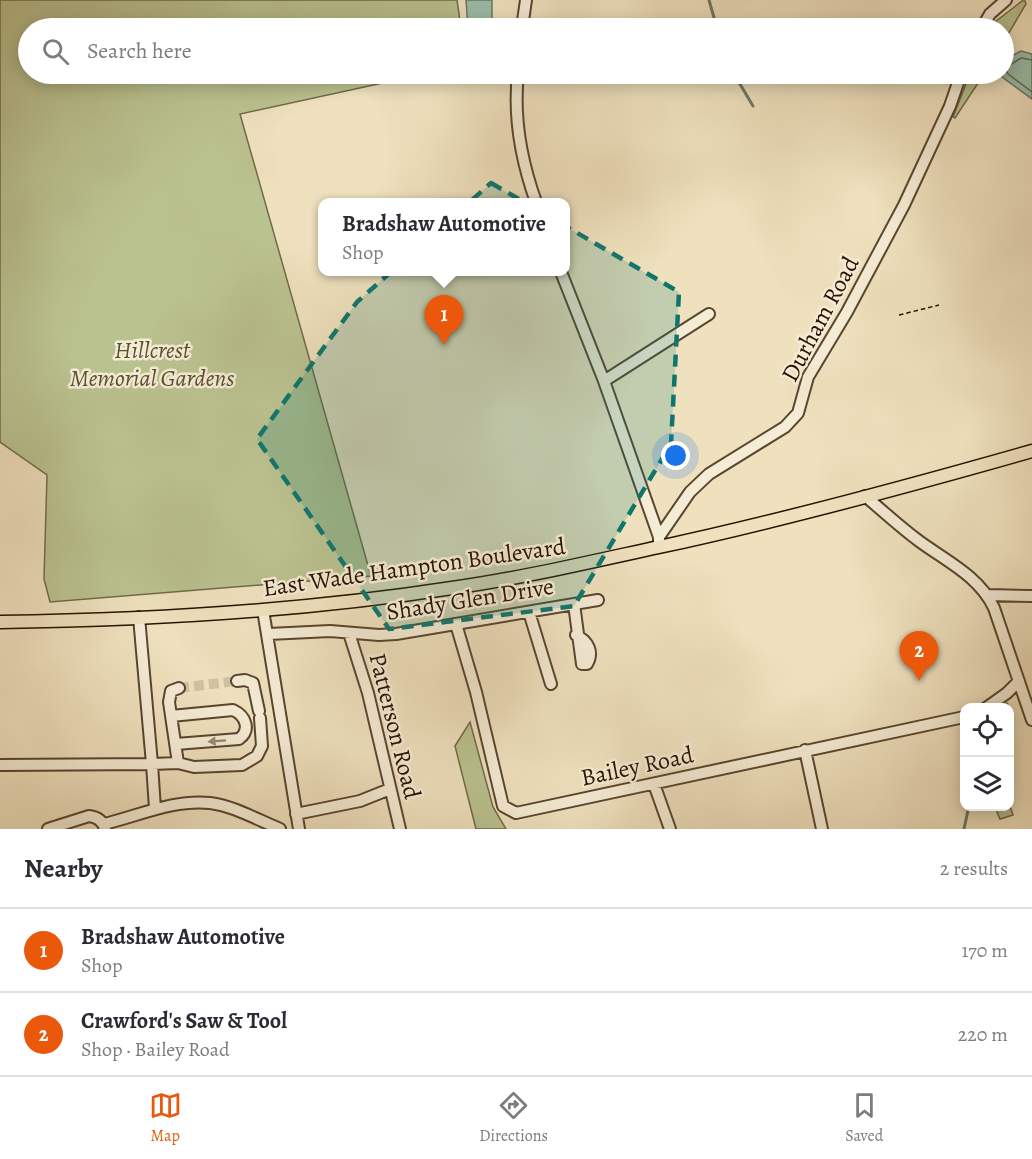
<!DOCTYPE html>
<html lang="en">
<head>
<meta charset="utf-8">
<style>
	:root { --surface:#fff; --page:#f2f2f3; --text:#2b2b33; --muted:#7c7c81; --line:#e1e1e2; --accent:#ea580c }
	body { margin:0; font-family:Alegreya,serif; background:var(--page); color:var(--text) }
	.controls { position:absolute; right:18px; bottom:18px; display:grid; overflow:hidden; border-radius:12px; box-shadow:0 3px 15px #0003 }
	.controls button { width:54px; height:54px; display:grid; place-items:center; padding:0; border:0; border-bottom:2px solid var(--line); background:var(--surface); color:var(--text); font:30px sans-serif }
	.you { position:absolute; left:676px; top:456px; width:21px; height:21px; margin:-15px; border:4px solid #fff; border-radius:50%; background:#1a73e8; box-shadow:0 0 0 9px #1a73e833 }
	.badge { display:grid; place-items:center; width:39px; height:39px; border-radius:50%; background:var(--accent); color:#fff; font-size:20px; font-weight:700 }
	.pin { position:absolute; translate:-50% -50px; filter:drop-shadow(0 2px 3px #0008) }
	.pin::after { content:''; position:absolute; top:32px; width:21px; height:18px; background:inherit; clip-path:polygon(0 0,100% 0,50% 100%) }
	.popup { position:absolute; left:318px; top:198px; width:252px; height:78px; box-sizing:border-box; display:grid; place-content:center; border-radius:12px; background:var(--surface); filter:drop-shadow(0 2px 4px #0005); font-size:20px; white-space:nowrap; color:var(--muted) }
	.popup b { font-size:22px; color:var(--text) }
	.popup::after { content:''; position:absolute; left:50%; top:100%; margin-left:-12px; border:12px solid transparent; border-top-color:var(--surface) }
	.list { margin:0; padding:0; list-style:none }
	h2 { display:flex; justify-content:space-between; align-items:center; height:78px; margin:0; padding:0 24px; font-size:26px }
	h2 small { font-size:20px; font-weight:400; color:var(--muted) }
	.list li { display:grid; grid-template-columns:39px 1fr auto; gap:18px; align-items:center; box-sizing:border-box; height:84px; padding:0 24px; border-top:2px solid var(--line) }
	.list b { display:block; font-size:22px; white-space:nowrap }
	.list p { margin:0; font-size:20px; white-space:nowrap; color:var(--muted) }
	.list em { font-size:20px; font-style:normal; color:var(--muted) }
	.icon { flex:none; width:33px; height:33px; fill:none; stroke:currentColor; stroke-width:2; stroke-linecap:round; stroke-linejoin:round }
	.map { position:relative; flex:none; width:1032px; height:829px; overflow:hidden }
	.search { position:absolute; background:var(--surface); box-shadow:0 3px 15px #0003; left:18px; right:18px; top:18px; height:66px; display:flex; align-items:center; gap:15px; box-sizing:border-box; padding:0 21px; border-radius:33px; color:var(--muted); font-size:22px }
	.sheet { height:246px; background:var(--surface) }
	nav { display:flex; justify-content:space-around; align-items:center; box-sizing:border-box; height:84px; border-top:2px solid var(--line); background:var(--surface); font-size:16px; color:var(--muted) }
	nav a { display:grid; justify-items:center; gap:3px }
	nav .on { color:var(--accent) }
	.map>svg:first-child { display:block }
</style>
</head>
<body>
<div class="map">
<svg width="1032" height="829" viewBox="0 0 1032 829">
	<rect width="100%" height="100%" fill="#efe1be"/>
	<filter id="stains"><feTurbulence type="fractalNoise" baseFrequency=".00333" numOctaves="4"/><feColorMatrix values="0 0 0 0 .2 0 0 0 0 .09 0 0 0 0 .02 0 0 0 .5 -.17"/></filter>
	<radialGradient id="worn" r=".72"><stop offset=".6" stop-color="#630" stop-opacity="0"/><stop offset="1" stop-color="#630" stop-opacity=".3"/></radialGradient>
	<path fill="#bac290" stroke="#706a48" stroke-width="1.5" d="M0 0H457L461 28H28V74H424L240 114 371 576 50 602 44 579 47 475 0 442Z
		M1022 1H1025L1026 4 1004 41V28H991L995 22Z
		M970 74H984L955 118 953 117Z
		M470 722 493 807 506 829H476L455 746Z
		M1010 806 1013 815 1000 819 995 807Z"/>
	<path fill="#9bbeab" stroke="#6d7967" stroke-width="1.5" d="M466 0H492V28H468Z
		M1021 51 1032 54V99L1002 77C1007 60 1000 62 1021 51Z"/>
	<g fill="none" stroke-linecap="round" stroke-linejoin="round">
		<path stroke="#616856" stroke-width="1.5" d="M1032 60 1021 58 1005 68 1008 74 1032 92"/>
		<path stroke="#6d7967" stroke-width="3" d="M709 0 717 28
			M734 74 753 106
			M1006 708 1007 704
			M964 829 969 806"/>
		<path stroke="#d1c2a2" stroke-width="10" stroke-dasharray="10 5" stroke-linecap="butt" d="M179 688 237 681"/>
		<defs>
			<path id="minor" d="M522 28 526 0
				M982 28 990 14 1006 0
				M518 74C513 119 521 160 536 202
				M561 272 604 381 659 537V541
				M604 381 709 314
				M865 496C883 511 900 527 919 541 946 561 979 576 994 608L1032 720
				M659 537 690 492 709 474 785 427 798 413 808 377 847 312 904 205 950 106 961 74
				M988 595 1032 596
				M574 604 582 664H587C594 652 588 641 576 635
				M263 610 299 829
				M529 612 551 684
				M456 624 476 692 503 806 516 813 964 717
				M349 633 368 693 400 829
				M269 634 330 631 379 635 396 634 598 600
				M237 681 245 680 253 683 259 711
				M986 708 1007 693 1019 681
				M171 716 233 710C246 716 251 730 239 739L176 744
				M805 750 822 829
				M178 763 169 702 171 691 179 688
				M0 765 152 764 139 617
				M654 784 670 829
				M155 809 152 764 178 763 194 767 242 765 257 756 262 746 260 718
				M296 814 360 801 390 789
				M104 824C138 816 174 799 210 803 234 806 258 820 280 829
				M48 829 89 816C97 817 103 821 105 829"/>
			<path id="major" d="M0 622C151 620 303 611 452 588 522 578 590 562 659 547 785 520 909 486 1032 451"/>
		</defs>
		<use href="#minor" stroke="#594530" stroke-width="14"/>
		<use href="#major" stroke="#271100" stroke-width="15"/>
		<path stroke="#271100" stroke-width="1.5" stroke-dasharray="4.5 3" stroke-linecap="butt" d="M899 315 939 305"/>
		<use href="#minor" stroke="#f5ecd5" stroke-width="10"/>
		<use href="#major" stroke="#efe1be" stroke-width="12"/>
	</g>
	<defs><path id="oneway-solid" d="M-6-.8H1V-3.2L6.5 0L1 3.2V.8H-6Z" transform="scale(1.5)"/></defs>
	<use fill="#988975" href="#oneway-solid" transform="translate(217 741) rotate(176)"/>
	<path fill="#0f766e" fill-opacity="0.2" stroke="#0f766e" stroke-width="4.5" stroke-dasharray="12 8" stroke-linejoin="round" d="M491 183 679 292 671 444 574 606 389 629 257 439 357 302Z"/>
	<g text-anchor="middle" stroke-width="5" stroke-linejoin="round" paint-order="stroke">
		<g font-size="24" fill="#271100" stroke="#f5ecd5">
			<text transform="translate(820 319) rotate(-62)" y="8">Durham Road</text>
			<text transform="translate(414 567) rotate(-8)" y="8">East Wade Hampton Boulevard</text>
			<text transform="translate(470 599) rotate(-9)" y="8">Shady Glen Drive</text>
			<text transform="translate(395 726) rotate(76)" y="8">Patterson Road</text>
			<text transform="translate(637 766) rotate(-12)" y="8">Bailey Road</text>
		</g>
		<g font-size="24" font-style="italic" fill="#5a4f32" stroke="#f5ecd5">
			<text x="152" y="358">Hillcrest<tspan x="152" dy="28">Memorial Gardens</tspan></text>
		</g>
	</g>
	<rect width="100%" height="100%" filter="url(#stains)"/>
	<rect width="100%" height="100%" fill="url(#worn)"/>
</svg>
<div class="controls">
<button><svg class="icon" aria-label="locate" viewBox="0 0 24 24"><circle cx="12" cy="12" r="6"/><path d="M12 2v4M12 18v4M2 12h4M18 12h4"/></svg></button>
<button><svg class="icon" aria-label="layers" viewBox="0 0 24 24"><path d="M12 4l9 5-9 5-9-5zM3 14l9 5 9-5"/></svg></button>
</div>
<div class="you"></div>
<div class="pin badge" style="left:444px;top:345px">1</div>
<div class="popup"><b>Bradshaw Automotive</b>Shop</div>
<div class="pin badge" style="left:919px;top:681px">2</div>
<div class="search"><svg class="icon" aria-label="search" viewBox="0 0 24 24"><circle cx="10" cy="10" r="6"/><path d="M15 15l6 6"/></svg>Search here</div>
</div>
<section class="sheet">
<h2>Nearby<small>2 results</small></h2>
<ul class="list">
<li><span class="badge">1</span><div><b>Bradshaw Automotive</b><p>Shop</p></div><em>170 m</em></li>
<li><span class="badge">2</span><div><b>Crawford's Saw &amp; Tool</b><p>Shop · Bailey Road</p></div><em>220 m</em></li>
</ul>
</section>
<nav>
<a class="on"><svg class="icon" aria-label="map" viewBox="0 0 24 24"><path d="M3 6l6-2 6 2 6-2v14l-6 2-6-2-6 2zM9 4v14M15 6v14"/></svg>Map</a>
<a><svg class="icon" aria-label="directions" viewBox="0 0 24 24"><path d="M12 3l9 9-9 9-9-9zM9 14v-3h6M13 9l2 2-2 2"/></svg>Directions</a>
<a><svg class="icon" aria-label="saved" viewBox="0 0 24 24"><path d="M7 4h10v16l-5-4-5 4z"/></svg>Saved</a>
</nav>
</body>
</html>
